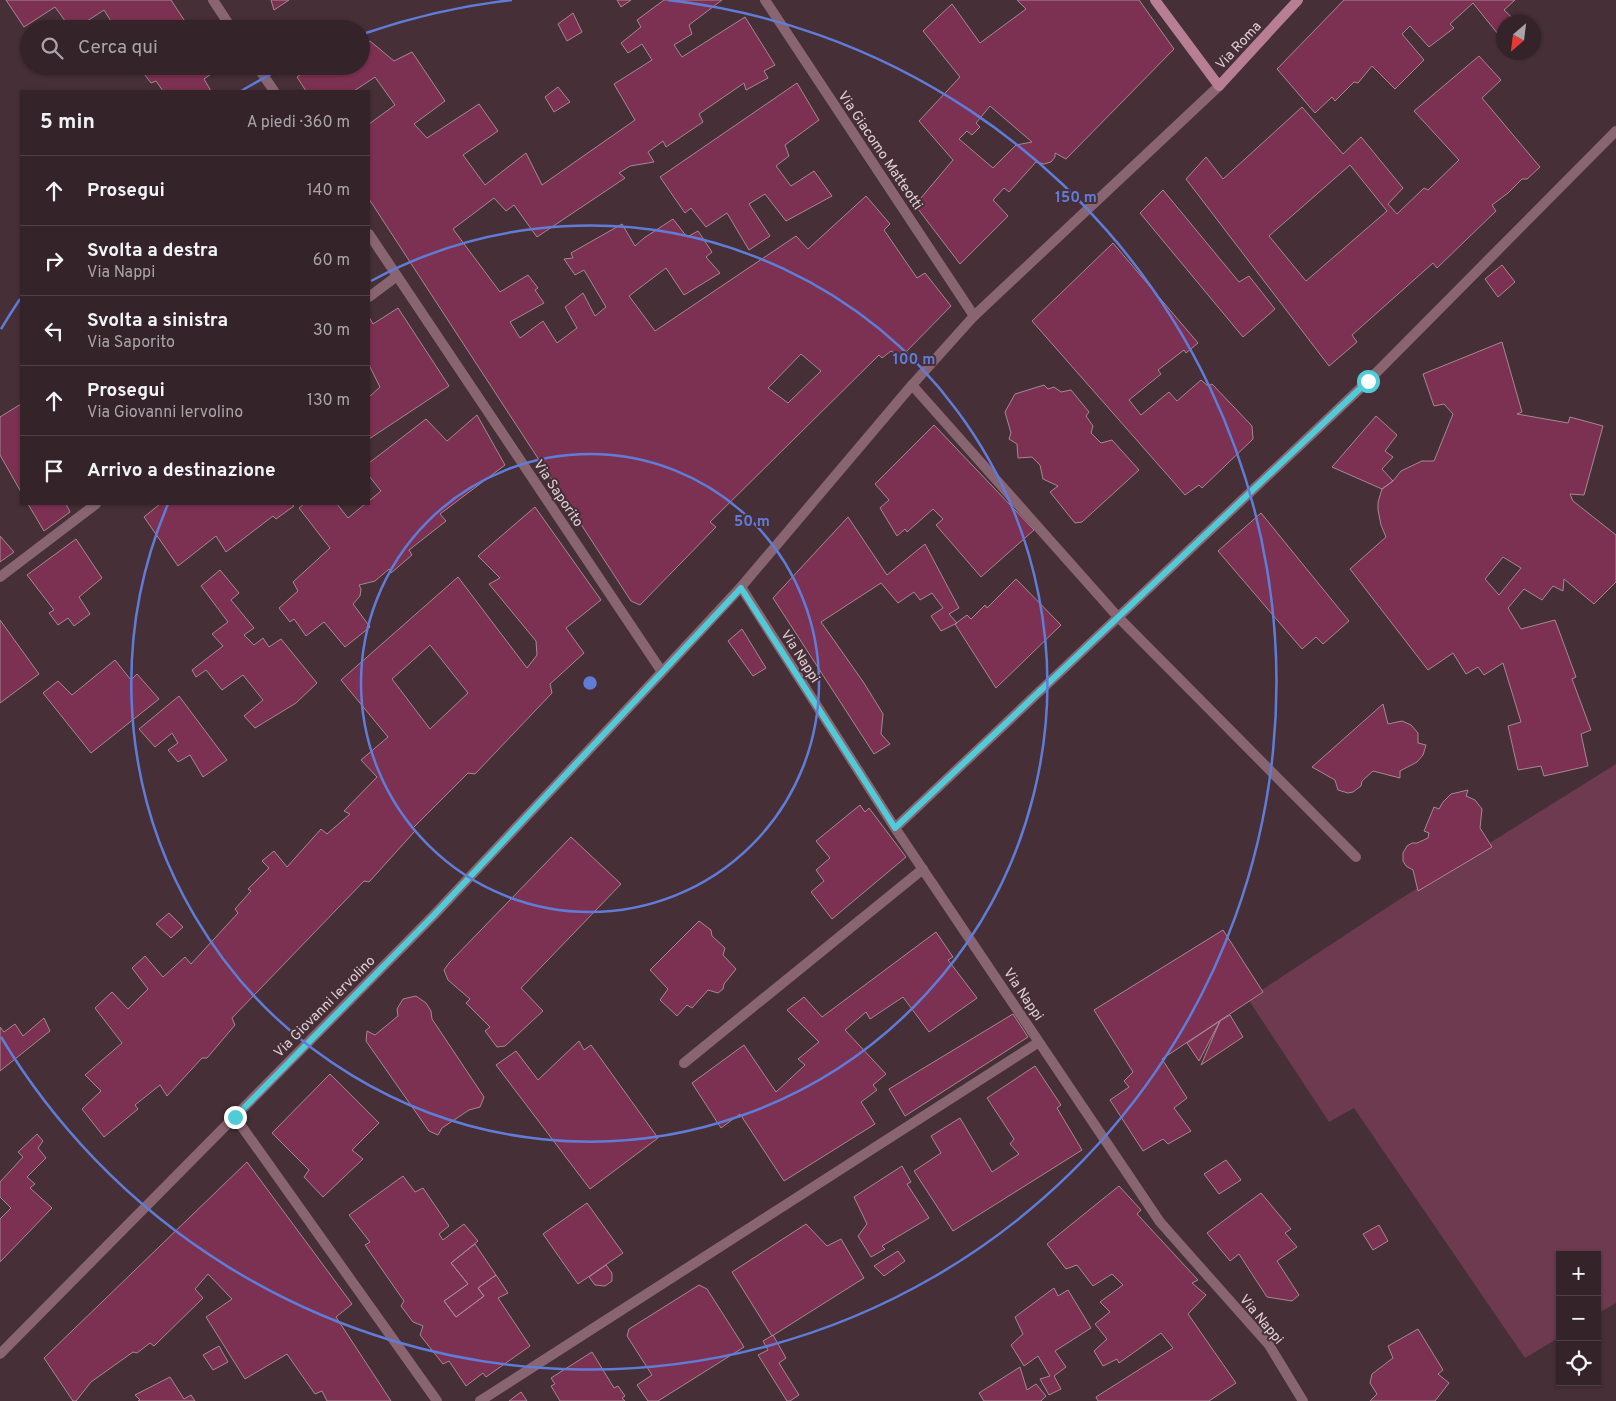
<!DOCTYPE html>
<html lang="it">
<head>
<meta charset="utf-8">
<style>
	:root { --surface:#342329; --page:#3f2f35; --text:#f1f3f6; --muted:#a9a4a8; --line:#4e4046 }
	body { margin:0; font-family:Overpass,sans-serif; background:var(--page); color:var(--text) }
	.controls { position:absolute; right:15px; bottom:15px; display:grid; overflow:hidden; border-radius:0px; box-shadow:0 1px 4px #0004 }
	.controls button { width:45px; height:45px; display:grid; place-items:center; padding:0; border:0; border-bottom:1px solid var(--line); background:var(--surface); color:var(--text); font:25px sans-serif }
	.compass { position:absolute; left:1496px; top:15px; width:45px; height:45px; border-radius:50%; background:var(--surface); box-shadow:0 1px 4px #0004; rotate:208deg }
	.stop { position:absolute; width:15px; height:15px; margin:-11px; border:4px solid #52cbd8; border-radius:50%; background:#fff }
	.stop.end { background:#52cbd8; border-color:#fff; box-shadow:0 1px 5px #0008 }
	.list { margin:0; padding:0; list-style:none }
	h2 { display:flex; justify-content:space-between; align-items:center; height:65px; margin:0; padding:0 20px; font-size:21px }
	h2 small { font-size:16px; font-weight:400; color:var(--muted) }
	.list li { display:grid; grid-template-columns:32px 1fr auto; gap:15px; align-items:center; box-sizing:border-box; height:70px; padding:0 20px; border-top:1px solid var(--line) }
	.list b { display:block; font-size:19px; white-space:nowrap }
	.list p { margin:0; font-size:16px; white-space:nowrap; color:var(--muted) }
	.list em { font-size:16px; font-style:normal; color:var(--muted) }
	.icon { flex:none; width:28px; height:28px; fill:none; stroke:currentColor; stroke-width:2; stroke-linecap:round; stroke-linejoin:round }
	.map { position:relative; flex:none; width:1616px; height:1401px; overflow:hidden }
	.search { position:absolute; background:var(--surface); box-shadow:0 1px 4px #0004; left:20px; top:20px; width:350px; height:55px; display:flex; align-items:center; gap:12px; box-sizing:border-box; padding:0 18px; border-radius:28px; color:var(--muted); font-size:19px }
	.panel { position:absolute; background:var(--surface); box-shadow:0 1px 4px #0004; left:20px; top:90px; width:350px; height:415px; border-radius:0px }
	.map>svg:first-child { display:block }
</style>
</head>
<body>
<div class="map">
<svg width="1616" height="1401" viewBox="0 0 1616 1401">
	<rect width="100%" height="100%" fill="#462f37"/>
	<path fill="#6d3a4f" d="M1616 764V1303L1597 1314V1255H1560V1337L1525 1358 1354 1108 1329 1122 1248 999 1397 901Z"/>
	<path fill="#7c3152" stroke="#a58892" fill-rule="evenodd" d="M6 0H171L190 29H116L104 10 75 29H71L55 7 24 27Z
		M271 0H289L274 10Z
		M617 0H631L621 7Z
		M664 0H722L689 25 692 34 674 45 682 57 745 17 775 65 764 71 768 78 746 90 744 83 699 114 703 122 666 147 663 141 648 152 654 162 630 166 619 173 625 178 537 237 514 205 506 211 494 198 453 229 500 292 528 275 538 288 535 290 544 303 510 322 520 338 543 321 557 343 577 328 565 307 583 293 595 316 606 307 584 270 575 275 564 259 573 258 571 253 622 224 635 246 644 238 673 219 687 237 698 231 712 252 706 257 720 273 684 295 666 268 629 296 655 331 796 236 808 249 866 196 890 224 884 230 917 278 925 273 951 306 901 357 891 351 882 358 879 355 710 522 716 527 640 605 631 601 369 199V124L395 105 375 77 354 91H306L297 77 312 66H361V46L370 41 394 61 412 52 445 101 414 124 427 138 479 104 498 131 463 155 485 185 526 153 542 185 635 120 614 84 652 60 642 44 628 53 621 43 641 27 637 20ZM801 354 821 371 788 403 768 388Z
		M1017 0H1139L1174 49 1066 159 1055 153V157L1051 162 1044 164 1036 162 1009 192 1004 188 993 200 1008 216 960 264 915 205 953 160 919 121 960 77 923 31 952 4 980 43 1026 9ZM990 106 1032 142 1016 145 993 168 959 139 967 131 972 135 980 127 976 123Z
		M1344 0H1515L1504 10 1517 22H1504V37L1502 39 1473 3 1450 24 1454 28 1429 47 1410 26 1402 34 1424 60 1395 89 1372 66 1358 83 1354 82 1335 101 1332 97 1315 113 1277 69Z
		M573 13 582 32 567 41 558 24Z
		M1479 56 1501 80 1482 98 1540 167 1527 179H1522L1508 193 1492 205 1496 211 1437 268 1433 263 1352 335 1357 342 1329 366 1186 179 1206 157 1223 179 1302 107 1343 154 1361 137 1403 188 1388 204 1397 214 1424 188 1428 190 1459 160 1414 111ZM1350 165 1387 211 1306 281 1269 236Z
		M117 66H134L122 73Z
		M138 66H215L217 70 204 79 211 91H163L156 81 151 83Z
		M797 83 819 120 785 145 789 156 776 166 791 186 814 171 832 196 786 221 765 194 749 204 770 236 749 250 727 213 706 227 691 208 685 213 660 177Z
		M558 87 570 102 554 112 545 97Z
		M1163 190 1239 282 1249 276 1275 309 1243 337 1140 213Z
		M1113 243 1198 343 1186 353 1184 350 1158 370 1161 374 1129 400 1141 415 1169 392 1177 401 1201 380 1208 386 1212 384 1252 426 1253 439 1202 488 1199 485 1185 495 1032 321Z
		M1502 265 1515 282 1498 297 1485 279Z
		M398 308 449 386 369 439V397L380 387 369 365V317L373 324Z
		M1502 342 1522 412 1517 414 1568 423 1570 417 1603 426 1584 495 1570 494 1573 501 1616 535V582L1594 604 1564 579 1563 591 1553 586 1542 600 1524 589 1508 608 1521 629 1555 620 1576 677 1572 679 1591 730 1581 734 1588 766 1544 776 1541 766 1518 770 1508 726 1521 722 1503 663 1484 675 1478 667 1466 674 1453 653 1428 670 1350 569 1386 537 1381 525 1378 510V502L1382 489 1393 481 1401 471 1422 461H1434L1453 414 1444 404 1434 406 1423 374ZM1503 557 1521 568 1499 595 1485 579Z
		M1044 385 1048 389 1054 387 1061 392 1071 390 1089 412 1086 416 1093 426 1091 433 1101 443 1112 440 1139 470 1082 522 1075 523 1050 492 1058 486 1043 479 1040 465 1032 457 1018 458 1017 444 1009 439 1011 433 1005 412 1015 394Z
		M21 404V492L0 455V417Z
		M477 415 505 465 440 514 446 521 409 550 412 555 391 573 389 569 375 581 359 585 361 589 360 596 353 604 370 627 345 647 324 622 306 636 294 619 290 622 279 608 298 591 293 582 330 548 299 508 304 504H337L348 518 365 504H369V501L381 491 369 476V463L426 419 447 441Z
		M1376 416 1397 435 1385 451 1393 457 1382 469 1393 481 1382 489 1332 467Z
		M934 425 1034 530 981 577 936 525 943 519 933 509 907 532 905 529 897 536 880 508 889 500 875 484Z
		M28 504H66L70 512 44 531Z
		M160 504H291L294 506 276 519 273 516 226 552 216 536 178 566 144 517Z
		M535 507 601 600 566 628 584 653 550 684 552 693 475 774 468 773 413 828 415 831 369 882 364 881 232 1018 235 1025 207 1058H202L167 1096 160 1085 135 1105 138 1109 104 1137 82 1109 101 1091 85 1075 122 1043 95 1008 112 992 128 1009 148 989 132 968 145 956 163 977 185 957 191 964 238 913 235 909 251 891 248 889 269 868 262 861 274 851 287 867 321 829 327 834 350 814 344 811 377 777 361 760 388 737 341 680 458 577 527 668 537 655 536 641 489 584 500 578 478 556ZM430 645 468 693 430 729 392 679Z
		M1261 513 1349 621 1323 644 1316 637 1302 649 1218 551Z
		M848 517 887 575 925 544 959 608 949 614 957 623 941 631 931 616 943 608 932 593 920 600 914 592 898 603 881 583 821 622 864 683 883 714 881 734 890 744 874 754 773 598Z
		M0 536 14 552 0 562Z
		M76 539 102 578 79 597 90 614 74 626 68 618 58 625 49 613 54 610 27 575Z
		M220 570 239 593 231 600 254 628 244 635 254 645 263 638 269 647 281 639 317 683 296 703 255 728 244 716 263 700 243 675 222 690 206 670 196 677 192 670 223 646 212 634 228 622 201 586Z
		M1016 579 1061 625 996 688 955 624 967 615 971 619 985 605 987 608Z
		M0 620 39 674 0 703Z
		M742 629 766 668 753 676 728 641Z
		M115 660 131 680 137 674 159 699 91 753 43 693 58 681 72 695Z
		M179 696 227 760 203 777 190 755 178 762 168 750 178 743 172 733 155 747 139 729Z
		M1383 704 1388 724 1402 721 1411 725 1418 733V743L1426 745 1423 755 1417 762 1400 771V778L1373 771 1362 781 1361 786 1353 792 1348 793 1338 790 1335 780 1312 767Z
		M1468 790 1466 796 1475 800 1482 809 1480 828 1492 847 1418 891 1413 870 1406 866 1403 861V853L1407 846 1412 843H1417L1428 838 1429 833 1424 831 1434 807 1439 809 1443 802 1451 794Z
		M860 805 865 812 869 808 906 857 832 919 811 892 824 881 816 870 830 858 816 841Z
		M571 837 621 884 521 988 543 1011 505 1046 497 1047 485 1031 490 1027 466 1003 470 999 448 980 444 970 449 963Z
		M169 913 183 927 171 938 156 924Z
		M699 921 711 930 712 936 725 948 723 955 736 969 724 984 723 989 718 993 708 990 692 1008 687 1005 677 1016 660 1000 668 989 650 970Z
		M1223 930 1263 992 1162 1059 1187 1098 1174 1108 1191 1131 1168 1144 1163 1139 1143 1151 1110 1100 1129 1087 1124 1081 1133 1072 1094 1010Z
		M936 932 953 957 948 960 977 998 929 1032 903 997 870 1019 866 1012 845 1030 886 1074 873 1085 877 1090 861 1102 875 1124 784 1181 740 1114 721 1128 692 1083 744 1045 776 1092 805 1065 798 1059 819 1042 787 1010 804 997 822 1017Z
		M416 996 426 1003 431 1011 432 1019 484 1097 480 1107 469 1110 442 1128 438 1135 429 1131 366 1041 367 1031 375 1035 398 1016 397 1009 403 999Z
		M1013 1014 1028 1037 905 1116 889 1089Z
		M1230 1015 1243 1037 1201 1065 1220 1021Z
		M44 1018 50 1031 0 1071V1027L4 1032 15 1024 23 1036Z
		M1220 1021 1199 1061 1187 1043Z
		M579 1041 584 1050 591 1045 658 1138 590 1189 496 1065 516 1051 538 1080Z
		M1035 1066 1061 1105 1057 1108 1082 1150 953 1231 914 1171 941 1153 931 1136 960 1118 992 1172 1019 1154 1010 1144 1014 1139 987 1098Z
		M330 1074 379 1123 352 1150 363 1159 323 1197 304 1177 309 1170 272 1133Z
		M37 1134 43 1141 38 1148 46 1158 27 1177 35 1184 30 1188 52 1208 0 1262V1219L11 1208 0 1197V1182L23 1157 18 1152Z
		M1226 1160 1241 1180 1219 1194 1204 1174Z
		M247 1162 352 1304 336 1317 391 1401H327L322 1391 315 1394 287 1354 245 1379 206 1317 232 1299 208 1274 195 1289 203 1298 154 1346 150 1343 137 1353 133 1352 91 1382 76 1401H73L44 1358Z
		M902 1166 911 1182 907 1184 929 1218 882 1246 885 1249 871 1257 858 1236 867 1224 854 1197Z
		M403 1176 415 1192 423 1188 449 1226 439 1234 443 1240 464 1224 478 1241 451 1263 468 1284 444 1301 456 1317 484 1296 478 1288 496 1275 508 1293 498 1298 530 1346 486 1377 483 1373 466 1386 449 1361 443 1364 420 1335 423 1326 413 1322 401 1306 404 1301 365 1245 370 1242 349 1215Z
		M1119 1186 1141 1210 1137 1214 1198 1280 1192 1283 1206 1295 1188 1314 1236 1383 1209 1401H1098L1096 1397 1173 1348 1161 1333 1119 1363 1117 1359 1103 1366 1094 1351 1107 1339 1095 1324 1110 1312 1100 1302 1123 1285 1112 1274 1093 1286 1077 1265 1066 1269 1047 1244Z
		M1261 1193 1291 1229 1285 1233 1297 1247 1277 1261 1299 1295 1292 1301 1267 1297 1239 1254 1230 1261 1207 1233Z
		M587 1203 623 1253 578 1284 543 1234Z
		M806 1224 827 1246 841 1239 864 1278 772 1336 732 1272Z
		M1379 1225 1388 1241 1373 1250 1363 1234Z
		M475 1244 496 1275 478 1288 484 1296 456 1317 444 1301 468 1284 451 1263Z
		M898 1251 905 1261 884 1276 874 1266Z
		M606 1265 612 1273V1281L605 1286 595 1285 589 1277Z
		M699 1285 707 1289 744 1347 658 1401H648L637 1385 652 1375 627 1336 629 1329Z
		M1054 1288 1058 1296 1068 1290 1091 1328 1055 1351 1066 1367 1054 1376 1061 1389 1049 1395 1040 1379 1050 1376 1038 1356 1024 1366 1011 1345 1023 1334 1015 1317Z
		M1418 1329 1443 1370 1438 1374 1449 1383 1435 1401H1370L1377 1394 1370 1383 1372 1374 1393 1358 1388 1346Z
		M773 1335 786 1358 779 1363 799 1395 790 1401H787L758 1355 768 1350 763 1341Z
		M219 1346 228 1362 213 1370 203 1355Z
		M592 1352 614 1388 618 1386 625 1396 622 1398 625 1401H560L551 1386 555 1384 551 1378Z
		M1020 1367 1027 1390 1036 1384 1046 1396 1041 1401H984L979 1393Z
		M170 1377 184 1399 191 1395 195 1401H138L140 1400 135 1395Z
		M521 1392 527 1401H509Z"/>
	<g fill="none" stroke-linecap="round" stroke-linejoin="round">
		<path stroke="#896572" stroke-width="10" d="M765 0 974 316
			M369 297 397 276
			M912 385 1118 617 1356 857
			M0 577 96 504
			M741 587 895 828 1160 1222 1269 1345 1303 1401
			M895 828 1368 381 1616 131
			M684 1063 923 869
			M235 1117 437 1401
			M480 1401 1039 1042"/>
		<path stroke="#896572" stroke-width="10" d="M213 0 232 29
			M257 66 274 91
			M369 234 662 672
			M0 1354 434 915 662 672 741 587 912 385 974 316 1219 86"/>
		<path stroke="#b77e94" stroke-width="10" d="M1155 0 1219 86 1298 0"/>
	</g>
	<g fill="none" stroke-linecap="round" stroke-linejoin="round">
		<path stroke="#52cbd8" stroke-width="6" d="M235 1117 434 915 741 588 895 828 1368 381"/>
	</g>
	<g fill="none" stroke="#617cd7" stroke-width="2.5">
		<circle cx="590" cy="683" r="229"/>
		<path d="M371 281A458 458 0 1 1 168 504"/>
		<path d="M1 329A687 687 0 0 1 20 299M241 91A687 687 0 0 1 283 68M366 33A687 687 0 0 1 512 0M668 0A687 687 0 1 1 1 1037"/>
	</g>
	<g text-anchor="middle" stroke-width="4" stroke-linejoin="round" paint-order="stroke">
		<g font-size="14" fill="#e0d0d6" stroke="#462f37">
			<text transform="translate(1238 45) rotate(-47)" y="5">Via Roma</text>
			<text transform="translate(881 150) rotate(56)" y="5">Via Giacomo Matteotti</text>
			<text transform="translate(559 493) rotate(56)" y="5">Via Saporito</text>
			<text transform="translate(801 656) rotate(57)" y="5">Via Nappi</text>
			<text transform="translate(1024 994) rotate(56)" y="5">Via Nappi</text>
			<text transform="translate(324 1006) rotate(-45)" y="5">Via Giovanni Iervolino</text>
			<text transform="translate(1262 1319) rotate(50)" y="5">Via Nappi</text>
		</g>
	</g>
	<circle cx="590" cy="683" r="8" fill="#617cd7" stroke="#462f37" stroke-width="2.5"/>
	<g font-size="15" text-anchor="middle" font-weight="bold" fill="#617cd7" stroke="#462f37" stroke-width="4" stroke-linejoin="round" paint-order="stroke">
		<text x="1076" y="202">150 m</text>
		<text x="914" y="364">100 m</text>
		<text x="752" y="526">50 m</text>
	</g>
</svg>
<div class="controls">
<button>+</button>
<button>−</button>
<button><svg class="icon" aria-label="locate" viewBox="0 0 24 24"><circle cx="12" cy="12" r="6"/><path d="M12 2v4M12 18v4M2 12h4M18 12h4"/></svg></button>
</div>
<svg class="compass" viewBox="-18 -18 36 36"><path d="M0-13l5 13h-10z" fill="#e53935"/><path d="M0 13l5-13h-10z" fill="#a9a4a8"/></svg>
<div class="stop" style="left:1368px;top:381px"></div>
<div class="stop end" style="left:235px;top:1117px"></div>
<div class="search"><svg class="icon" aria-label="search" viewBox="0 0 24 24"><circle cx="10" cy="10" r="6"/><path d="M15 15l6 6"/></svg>Cerca qui</div>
<section class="panel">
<h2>5 min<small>A piedi · 360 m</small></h2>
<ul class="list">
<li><svg class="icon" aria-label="ahead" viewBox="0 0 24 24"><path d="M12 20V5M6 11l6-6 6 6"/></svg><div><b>Prosegui</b></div><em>140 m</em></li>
<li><svg class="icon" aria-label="right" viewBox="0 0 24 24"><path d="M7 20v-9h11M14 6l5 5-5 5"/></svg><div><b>Svolta a destra</b><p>Via Nappi</p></div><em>60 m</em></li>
<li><svg class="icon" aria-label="left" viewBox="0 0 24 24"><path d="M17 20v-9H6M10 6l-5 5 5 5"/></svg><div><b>Svolta a sinistra</b><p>Via Saporito</p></div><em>30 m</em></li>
<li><svg class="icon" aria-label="ahead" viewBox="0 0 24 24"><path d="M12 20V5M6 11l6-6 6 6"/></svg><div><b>Prosegui</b><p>Via Giovanni Iervolino</p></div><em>130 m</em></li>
<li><svg class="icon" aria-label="arrive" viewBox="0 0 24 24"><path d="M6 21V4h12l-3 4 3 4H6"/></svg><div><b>Arrivo a destinazione</b></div></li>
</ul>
</section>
</div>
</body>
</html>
